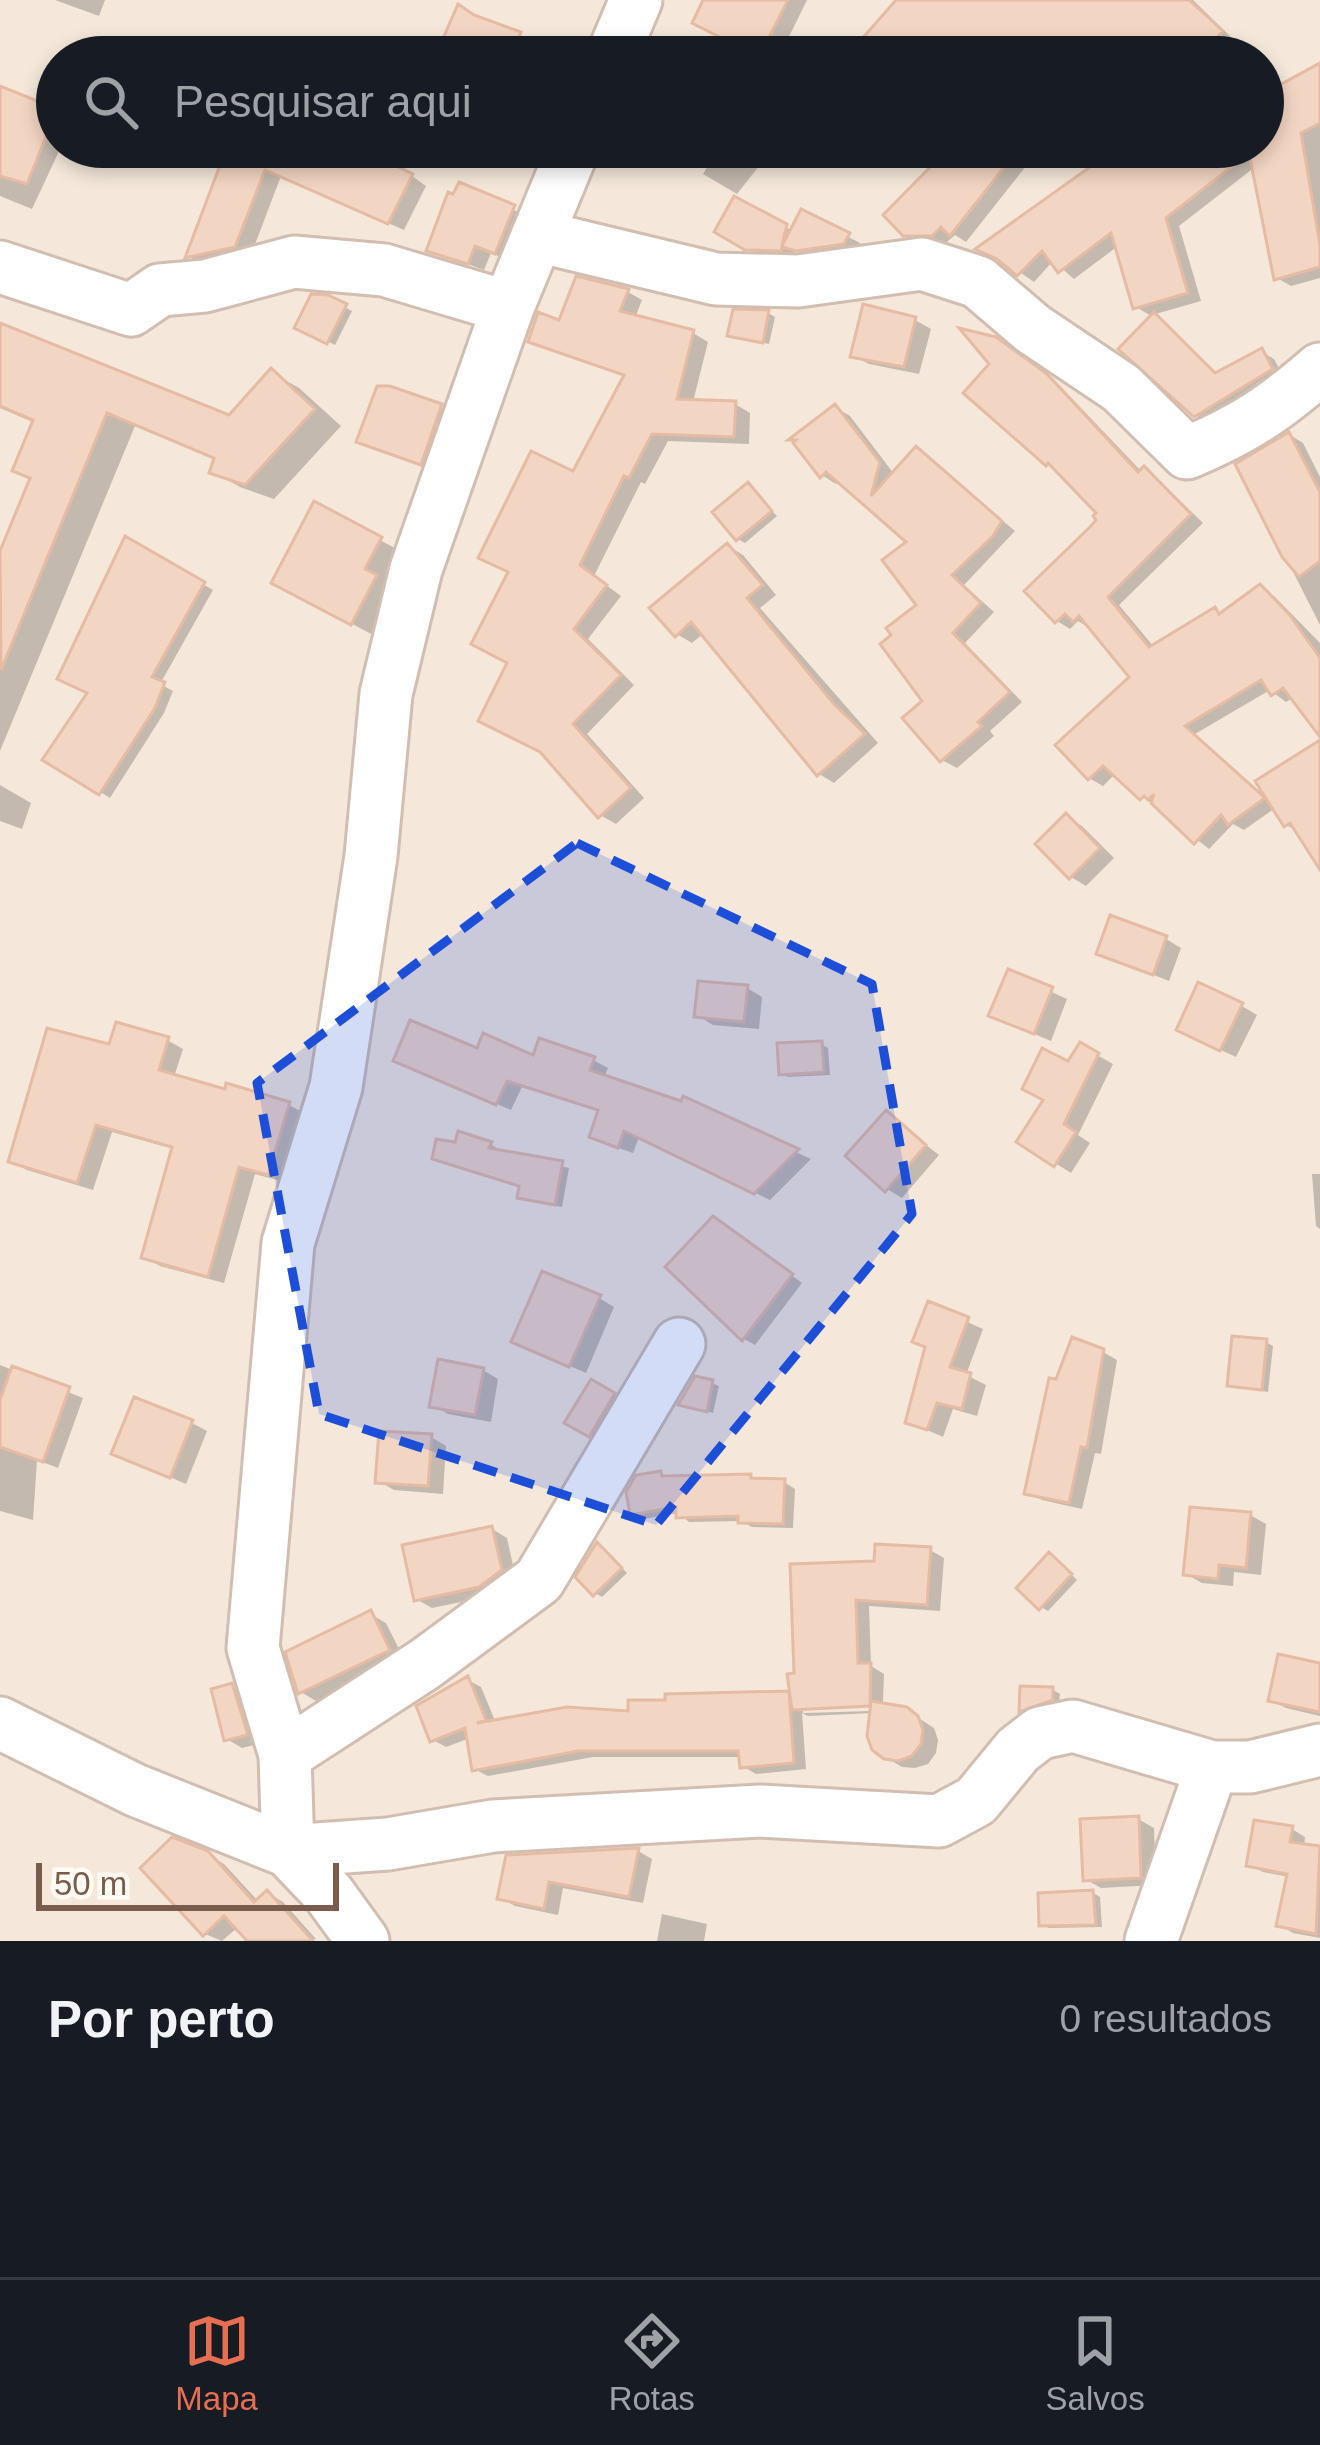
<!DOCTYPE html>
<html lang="pt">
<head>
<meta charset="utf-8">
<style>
	:root { --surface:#171b24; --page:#242831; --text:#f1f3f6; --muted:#9ea1a6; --line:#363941; --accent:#e76f51 }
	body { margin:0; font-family:Arial,sans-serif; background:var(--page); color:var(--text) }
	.scale { position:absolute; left:36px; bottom:30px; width:303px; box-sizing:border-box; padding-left:12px; border:6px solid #7a5c4d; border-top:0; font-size:33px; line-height:42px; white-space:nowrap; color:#7a5c4d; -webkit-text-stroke:9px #fffaf3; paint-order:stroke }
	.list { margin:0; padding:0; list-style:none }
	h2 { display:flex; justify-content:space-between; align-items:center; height:156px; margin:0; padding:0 48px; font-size:51px }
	h2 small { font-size:39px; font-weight:400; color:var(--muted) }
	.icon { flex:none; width:66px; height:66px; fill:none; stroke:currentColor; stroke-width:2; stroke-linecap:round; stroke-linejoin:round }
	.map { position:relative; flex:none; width:1320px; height:1941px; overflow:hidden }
	.search { position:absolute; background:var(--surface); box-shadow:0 6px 18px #0003; left:36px; right:36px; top:36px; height:132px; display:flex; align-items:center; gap:30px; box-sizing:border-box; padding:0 42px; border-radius:66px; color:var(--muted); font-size:45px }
	.sheet { height:336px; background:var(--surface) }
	nav { display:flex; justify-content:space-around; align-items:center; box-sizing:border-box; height:168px; border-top:3px solid var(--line); background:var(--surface); font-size:33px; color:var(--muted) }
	nav a { display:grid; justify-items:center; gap:6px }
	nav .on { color:var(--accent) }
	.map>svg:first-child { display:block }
</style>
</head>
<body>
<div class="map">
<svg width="1320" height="1941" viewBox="0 0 1320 1941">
	<rect width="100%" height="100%" fill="#fdf6ec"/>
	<path fill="#f5e8da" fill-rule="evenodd" d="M0 0H1320V1941H0ZM57 57H1263V147H57Z"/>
	<path fill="#0003" d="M55 0H105L99 16Z
		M707 0H807L779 57H763L711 31Z
		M900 0H1193L1235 41 1222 57H850Z
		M478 20 534 43 528 57H438Z
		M1320 67V278L1291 286 1277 278 1255 167 1179 226 1201 301 1152 315 1166 323 1219 375 1262 352 1274 359 1283 376 1208 422 1195 415 1153 317 1136 307 1118 246 1074 279 1053 261 1034 282 1004 261 1109 157 1097 147H1263V98Z
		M0 89 57 112V147H61L32 209 0 196Z
		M231 147H355L395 164 426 186 404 230 281 176 251 255 203 265 188 256Z
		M694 147H774L737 194 703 174 712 159Z
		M954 147H1041L966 242 955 235 947 242 921 243 905 234Z
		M460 186 529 217 511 261 491 253 484 270 430 250Z
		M735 200 793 231 802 213 860 243 857 250 811 256 795 251 794 256 760 255 718 231Z
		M628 292 642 300 635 318 693 333 708 342 693 402 735 404 750 413 749 444 668 441 645 484 641 482 594 576 621 596 588 639 634 685 587 734 644 798 616 824 600 815 511 662 574 475 626 376 531 341Z
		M327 298 352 311 335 345 298 326Z
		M735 312 768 313 775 317 769 344 731 334Z
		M915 320 931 329 919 374 869 364 853 356Z
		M0 326 230 418 271 372 299 388 341 426 274 499 240 487 212 471 216 460 135 426 0 751V559L33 479 35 423 0 408Z
		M1010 348 1060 386 1142 472 1157 478 1203 523 1119 605 1154 647 1215 610 1222 615 1260 588 1274 596 1320 643V732L1294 697 1286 702 1270 690 1195 734 1268 800 1320 744V819L1300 832 1286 825 1275 808 1244 830 1233 824 1209 849 1115 774 1103 786 1089 778 1133 677 1088 627 1078 621 1070 629 1057 621 1101 513 1059 470 968 393Z
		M441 407 456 416 437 471 360 441Z
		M835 407 850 416 894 474 917 449 1015 531 964 585 994 612 965 643 1022 702 990 731 994 736 957 768 942 760 926 701 920 605 911 542 840 480 836 484 822 475 793 440Z
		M1290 435 1303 443 1320 477V625L1239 465Z
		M748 486 777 516 745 543 738 539Z
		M315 505 404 553 375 636 298 595Z
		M127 540 213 590 160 684 173 691 164 713 110 798 47 759 91 693Z
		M728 546 743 555 776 595 760 608 878 743 834 783 819 774 704 633 692 643 677 634Z
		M0 785 31 803 22 829 0 821Z
		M1066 817 1082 826 1114 858 1086 886 1071 877Z
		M1166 939 1181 948 1169 981 1099 953Z
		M1010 973 1067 999 1051 1041 1008 1023Z
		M747 988 762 997 759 1029 713 1025 698 1016Z
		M1242 1006 1257 1015 1236 1057 1195 1038Z
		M167 1040 183 1049 174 1077 289 1105 304 1113 284 1182 255 1174 224 1283 160 1266 144 1257 174 1149 112 1132 93 1190 27 1170 11 1161 111 1048Z
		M821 1044 828 1048 830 1075 788 1077 781 1073Z
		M1081 1046 1113 1064 1078 1135 1090 1143 1071 1173 1020 1141Z
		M478 1052 535 1059 593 1060 608 1068 604 1078 683 1104 685 1100 811 1159 770 1200 639 1137 633 1153 607 1144 592 1136 601 1112 522 1087 511 1110 410 1068Z
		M886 1114 939 1155 902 1198 887 1189Z
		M490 1144 497 1148 496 1152 569 1168 562 1207 527 1200 521 1196 522 1186 435 1157Z
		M1312 1174H1320V1229L1316 1226Z
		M726 1226 802 1283 755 1345 744 1339Z
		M599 1298 614 1307 586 1373 530 1349Z
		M929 1305 983 1329 966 1375 986 1385 977 1416 953 1409 943 1437 909 1422 928 1348Z
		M1266 1342 1273 1346 1268 1392 1230 1385Z
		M1103 1352 1117 1360 1101 1454 1095 1453 1082 1509 1042 1500 1028 1492Z
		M0 1365 83 1398 58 1468 37 1460 33 1520 0 1511Z
		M483 1370 498 1379 491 1422 448 1414 433 1405Z
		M592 1383 629 1405 605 1444 569 1422Z
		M712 1383 719 1386 713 1413 682 1404Z
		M192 1423 207 1431 186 1484 114 1453Z
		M431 1437 446 1446 443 1494 394 1490 378 1481Z
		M660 1474 669 1479 750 1477 758 1481 784 1482 795 1489 793 1528 752 1527 740 1521 689 1522 679 1513 644 1519 633 1513Z
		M1250 1515 1266 1524 1261 1575 1234 1572 1233 1586 1202 1583 1186 1574Z
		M492 1529 507 1538 516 1579 495 1595 432 1608 416 1599Z
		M604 1549 627 1573 602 1597 595 1593Z
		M930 1550 944 1558 940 1611 869 1606 871 1666 884 1674 883 1702 803 1707V1713L906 1710 934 1728 938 1740 936 1753 928 1764 915 1768 902 1767 885 1757 873 1713 808 1716 802 1713 806 1769 756 1774 742 1766V1757H593L488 1776 474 1769 470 1738 446 1747 433 1740 468 1680 481 1687 496 1723 631 1714 788 1694 793 1697 797 1676 877 1564Z
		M1056 1560 1077 1580 1048 1611 1041 1607Z
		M370 1614 386 1623 404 1659 316 1701 301 1692Z
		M1320 1666V1716L1286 1708 1271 1700Z
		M232 1687 248 1696 262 1743 242 1748 227 1739Z
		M1053 1690 1060 1694 1059 1703 1028 1714 1022 1710Z
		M1138 1819 1154 1828 1156 1885 1101 1888 1085 1879Z
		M1292 1829 1305 1837 1304 1847 1320 1849V1938L1293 1933 1280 1925 1289 1877 1263 1872 1249 1865Z
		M638 1851 652 1859 643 1903 563 1888 558 1915 515 1906 501 1898 509 1858Z
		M207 1854 224 1864 259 1902 268 1893 283 1902 316 1939 251 1941 238 1927 222 1941 205 1934Z
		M1093 1893 1100 1897 1102 1927 1049 1928 1042 1924Z
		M662 1914 707 1924 704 1941H657Z"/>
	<path fill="#f3d5c3" stroke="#e6bba3" stroke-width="3" d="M703 0H788L759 57 692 23Z
		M896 0H1189L1223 31 1199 57H846Z
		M458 4 474 15 521 32 512 57H435Z
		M1320 63V123L1301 133 1320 245V267L1274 280 1249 153 1166 218 1188 293 1133 309 1111 233 1058 273 1042 251 1017 276 997 259 975 249 1118 147H1263V94Z
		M0 86 57 109 27 184 0 176Z
		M213 147H363L396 162 394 165 413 174 388 224 265 170 235 247 185 258 225 152Z
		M950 147H1020L950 236 941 227 932 236H903L883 215Z
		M459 182 515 205 495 254 475 246 468 264 426 251 448 192 453 194Z
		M734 196 787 224 782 246 801 209 850 233 844 244 796 251 782 247 781 251 745 250 714 232Z
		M576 276 629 289 620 311 694 330 677 399 736 401 734 437 652 434 629 478 624 476 580 565 607 585 574 629 621 675 573 724 631 788 598 818 540 752 478 721 507 663 471 644 508 572 478 558 531 451 573 471 624 375 528 342 538 312 559 320Z
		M311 294 328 295 347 304 327 344 294 328Z
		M863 304 916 317 904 367 850 357Z
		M733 309 769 310 763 343 727 336Z
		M1154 312 1215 373 1262 348 1273 369 1194 417 1118 349Z
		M0 323 229 415 271 368 315 409 245 485 209 473 214 458 107 413 1 670 0 551 30 478 12 471 33 420 0 406Z
		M959 328 996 337 1047 374 1138 472 1144 466 1191 514 1108 597 1149 647 1215 607 1219 614 1260 584 1289 614 1320 658V737L1283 688 1271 696 1261 680 1185 726 1265 798 1228 825 1221 815 1194 844 1151 803 1154 794 1148 800 1144 796 1140 800 1103 766 1088 780 1055 745 1129 677 1079 616 1073 622 1065 614 1055 623 1024 591 1090 527 1096 520 1093 516 1096 513 1048 463 1046 466 963 393 989 364Z
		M377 386H390L442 404 421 465 356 442Z
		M835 404 880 462 871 496 916 446 1002 521 993 536 952 575 981 603 953 633 1010 692 978 722 982 726 940 762 902 718 922 701 880 644 891 635 886 628 916 605 882 560 906 542 826 472 820 478 793 443 796 440H788Z
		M1289 432 1320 492V561L1299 577 1282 557 1235 464Z
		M748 482 772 511 736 541 712 512Z
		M314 501 382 537 365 569 377 575 351 625 271 583Z
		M125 536 205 582 152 677 165 682 155 708 99 795 42 760 87 693 57 679Z
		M727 543 763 585 747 598 834 704 865 734 817 776 691 622 675 637 649 608Z
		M1320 740V870L1290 823 1284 827 1255 781Z
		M1066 813 1100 848 1069 879 1035 844Z
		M1110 915 1167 936 1153 975 1096 954Z
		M1008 969 1053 987 1034 1034 988 1016Z
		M698 981 748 985 744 1022 694 1017Z
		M1198 982 1243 1003 1220 1051 1176 1030Z
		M410 1020 477 1048 483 1033 533 1055 539 1038 595 1057 590 1070 681 1101 683 1096 799 1149 754 1194 624 1131 618 1148 589 1137 598 1110 507 1081 496 1105 393 1061Z
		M116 1022 169 1037 159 1070 225 1089 226 1083 290 1102 268 1175 239 1167 208 1277 141 1258 172 1147 96 1125 77 1183 8 1162 47 1028 109 1044Z
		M822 1041 824 1072 779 1075 777 1043Z
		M1080 1042 1099 1053 1064 1124 1076 1132 1054 1167 1016 1142 1043 1100 1022 1089 1042 1048 1068 1061Z
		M886 1110 926 1145 885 1192 845 1156Z
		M458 1131 492 1142 489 1148 563 1161 555 1205 517 1198 519 1186 432 1159 436 1139 455 1142Z
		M713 1216 793 1274 742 1341 665 1267Z
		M542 1271 601 1295 569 1367 511 1342Z
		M928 1301 969 1317 950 1367 971 1373 962 1409 937 1403 927 1430 905 1423 925 1347 912 1342Z
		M1232 1336 1267 1339 1262 1390 1227 1386Z
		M1072 1337 1104 1349 1087 1448 1081 1447 1069 1503 1024 1494 1049 1378 1056 1379Z
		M438 1359 484 1368 475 1415 429 1407Z
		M12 1366 70 1387 43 1462 0 1447V1400Z
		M695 1376 713 1380 707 1412 678 1405Z
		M591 1379 615 1393 589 1437 564 1423Z
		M134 1397 193 1420 170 1478 111 1454Z
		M379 1431 432 1434 428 1486 375 1483Z
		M661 1471 662 1476 751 1474V1478L785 1479 783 1524 738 1523V1516L676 1518V1507L630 1515 626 1492 636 1475Z
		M1190 1507 1251 1512 1246 1568 1219 1565 1218 1579 1183 1575Z
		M492 1526 502 1570 479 1587 414 1601 402 1545Z
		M597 1542 622 1568 593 1596 575 1577Z
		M875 1544 931 1547 927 1605 856 1600 858 1663H871L870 1706 792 1710 787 1674 794 1673 790 1564 874 1561Z
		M1049 1552 1072 1574 1039 1610 1016 1588Z
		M371 1610 390 1650 298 1694 285 1652Z
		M1278 1654 1320 1663V1712L1268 1701Z
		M468 1676 486 1720 477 1723 567 1707 628 1711V1700H665V1694L789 1691 794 1763 740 1768 738 1751H578L472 1771 465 1728 430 1742 416 1706Z
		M232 1683 248 1735 224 1741 211 1689Z
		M1020 1686 1053 1687V1700L1019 1712Z
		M871 1701 907 1707 918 1716 923 1730 921 1744 912 1756 898 1761 884 1759 872 1750 867 1736Z
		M1139 1816 1141 1878 1083 1881 1080 1819Z
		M1254 1820 1293 1826 1290 1842 1320 1846 1316 1934 1276 1926 1287 1874 1246 1866Z
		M172 1837 208 1851 254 1902 267 1890 313 1941H247L224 1916 203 1936 140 1868Z
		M639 1848 629 1897 549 1882 544 1909 497 1899 506 1855Z
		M1093 1890 1096 1925 1039 1926 1038 1893Z"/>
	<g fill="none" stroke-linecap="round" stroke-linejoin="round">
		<defs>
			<path id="minor" d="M612 57 636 0
				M574 147 508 307 416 569 386 694 371 856 336 1087 288 1243 253 1648 285 1755 288 1851 388 1844 493 1826 760 1811 939 1821 976 1801 1018 1750 1040 1733 1073 1726 1212 1767H1250L1320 1750
				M537 236 716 279 798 281 922 264 978 282 1033 329 1121 388 1187 453C1244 429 1274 409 1320 369
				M0 267 131 310 160 290 205 286 294 262 384 270 508 307
				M0 1723 135 1790 288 1851 329 1894 363 1941
				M285 1755 425 1664 539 1580 679 1344
				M1151 1941 1212 1767"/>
		</defs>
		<use href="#minor" stroke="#d1beb0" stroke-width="57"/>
		<use href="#minor" stroke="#fff" stroke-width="51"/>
	</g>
	<path fill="#1d4ed8" fill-opacity="0.2" stroke="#1d4ed8" stroke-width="9" stroke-dasharray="24 15" stroke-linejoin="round" d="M577 843 872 984 912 1214 656 1525 319 1414 257 1083Z"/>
</svg>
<div class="scale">50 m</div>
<div class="search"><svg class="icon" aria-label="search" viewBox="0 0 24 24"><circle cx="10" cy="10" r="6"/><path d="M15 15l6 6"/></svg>Pesquisar aqui</div>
</div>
<section class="sheet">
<h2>Por perto<small>0 resultados</small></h2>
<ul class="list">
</ul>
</section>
<nav>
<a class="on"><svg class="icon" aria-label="map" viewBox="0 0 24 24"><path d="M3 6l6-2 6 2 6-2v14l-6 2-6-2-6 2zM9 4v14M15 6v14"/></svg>Mapa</a>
<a><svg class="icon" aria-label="directions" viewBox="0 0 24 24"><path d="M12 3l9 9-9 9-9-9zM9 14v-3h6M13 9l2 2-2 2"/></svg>Rotas</a>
<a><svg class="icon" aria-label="saved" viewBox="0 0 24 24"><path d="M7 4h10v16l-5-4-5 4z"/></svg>Salvos</a>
</nav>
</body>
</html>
